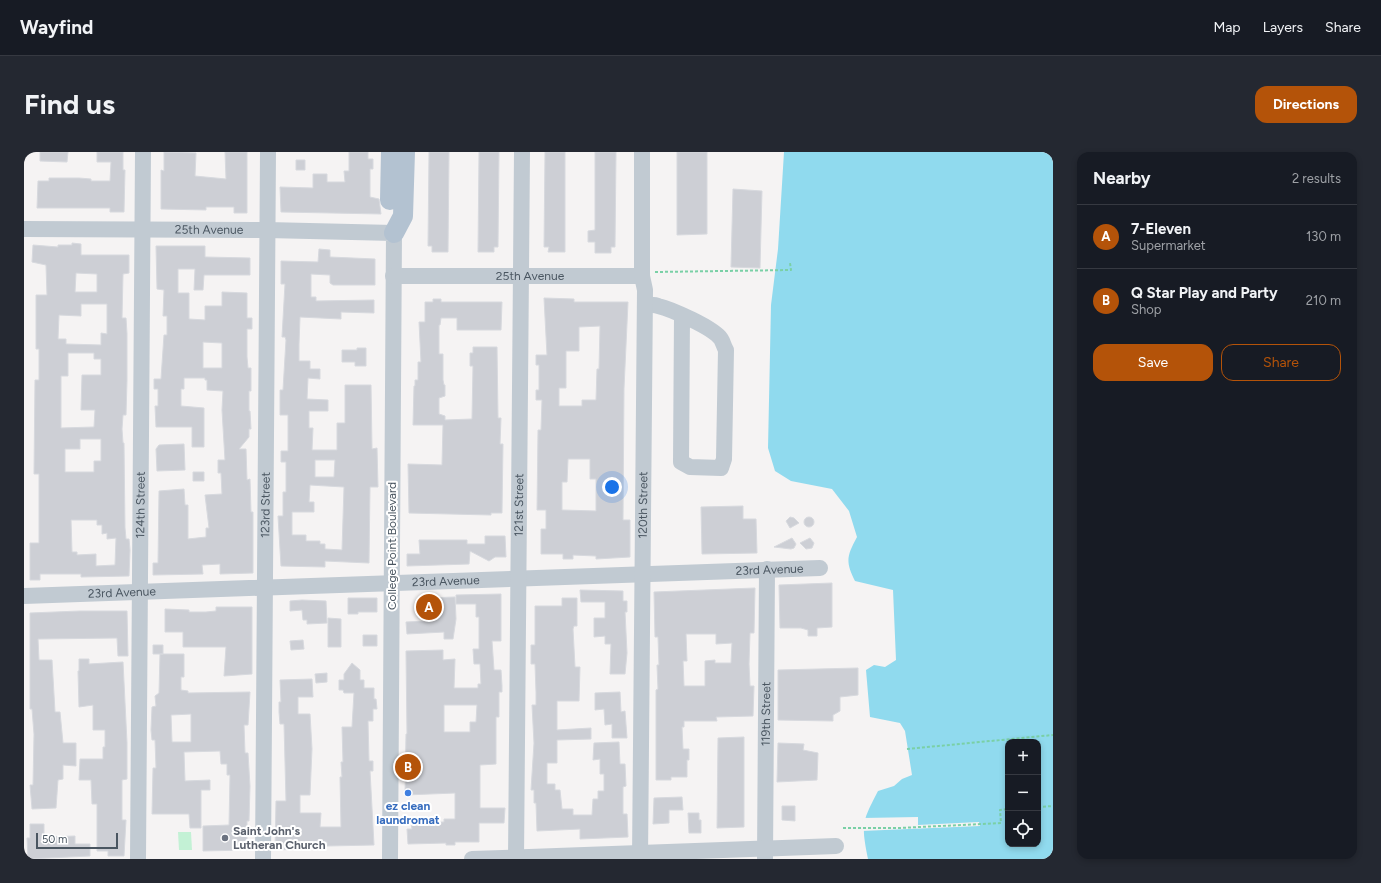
<!DOCTYPE html>
<html lang="en">
<head>
<meta charset="utf-8">
<style>
	:root { --surface:#171b24; --page:#242831; --text:#f1f3f6; --muted:#9ea1a6; --line:#363941; --accent:#b45309 }
	body { margin:0; font-family:Figtree,sans-serif; background:var(--page); color:var(--text) }
	.controls { position:absolute; right:12px; bottom:12px; display:grid; overflow:hidden; border-radius:8px; box-shadow:0 2px 6px #0003 }
	.controls button { width:36px; height:36px; display:grid; place-items:center; padding:0; border:0; border-bottom:1px solid var(--line); background:var(--surface); color:var(--text); font:20px sans-serif }
	.scale { position:absolute; left:12px; bottom:10px; width:82px; box-sizing:border-box; padding-left:4px; border:2px solid #4a5661; border-top:0; font-size:11px; line-height:14px; white-space:nowrap; color:#4a5661; -webkit-text-stroke:3px #fff; paint-order:stroke }
	.you { position:absolute; left:588px; top:335px; width:14px; height:14px; margin:-10px; border:3px solid #fff; border-radius:50%; background:#1a73e8; box-shadow:0 0 0 6px #1a73e833 }
	.badge { display:grid; place-items:center; width:26px; height:26px; border-radius:50%; background:var(--accent); color:#fff; font-size:13px; font-weight:700 }
	.pin { position:absolute; translate:-50% -50%; border:2px solid #fff; box-shadow:0 1px 4px #0006 }
	.list { margin:0; padding:0; list-style:none }
	h2 { display:flex; justify-content:space-between; align-items:center; height:52px; margin:0; padding:0 16px; font-size:17px }
	h2 small { font-size:13px; font-weight:400; color:var(--muted) }
	.list li { display:grid; grid-template-columns:26px 1fr auto; gap:12px; align-items:center; box-sizing:border-box; height:64px; padding:0 16px; border-top:1px solid var(--line) }
	.list b { display:block; font-size:15px; white-space:nowrap }
	.list p { margin:0; font-size:13px; white-space:nowrap; color:var(--muted) }
	.list em { font-size:13px; font-style:normal; color:var(--muted) }
	.actions { display:flex; gap:8px; padding:12px 16px }
	.actions a { flex:1; padding:9px 0; border:1px solid var(--accent); border-radius:12px; text-align:center; font-size:14px; color:var(--accent) }
	.actions .main { background:var(--accent); color:#fff }
	.icon { flex:none; width:22px; height:22px; fill:none; stroke:currentColor; stroke-width:2; stroke-linecap:round; stroke-linejoin:round }
	.map { position:relative; flex:none; width:1029px; height:707px; overflow:hidden; border-radius:12px }
	header { display:flex; align-items:center; gap:24px; box-sizing:border-box; height:56px; padding:0 20px; background:var(--surface); border-bottom:1px solid var(--line) }
	header strong { font-size:19px }
	nav { display:flex; gap:22px; margin-inline-start:auto; font-size:14px }
	.intro { display:flex; align-items:center; justify-content:space-between; box-sizing:border-box; height:96px; padding:0 24px }
	h1 { margin:0; font-size:28px }
	.button { padding:10px 18px; border-radius:12px; background:var(--accent); color:#fff; font-size:14px; font-weight:700 }
	main { display:flex; gap:24px; padding:0 24px }
	aside { flex:1; background:var(--surface); border-radius:12px; box-shadow:0 2px 6px #0003 }
	.map>svg:first-child { display:block }
</style>
</head>
<body>
<header>
<strong>Wayfind</strong>
<nav><a>Map</a><a>Layers</a><a>Share</a></nav>
</header>
<div class="intro"><h1>Find us</h1><a class="button">Directions</a></div>
<main>
<div class="map">
<svg width="1029" height="707" viewBox="0 0 1029 707">
	<rect width="100%" height="100%" fill="#f5f3f3"/>
	<path fill="#c3f1d5" d="M154 680H167L168 698H155Z"/>
	<path fill="#90daee" fill-rule="evenodd" d="M760 0H1029V707H844C837 672 838 670 854 639L870 634 878 627 888 623 881 579 876 571 846 565 842 518 850 513 861 515 872 508 869 438 831 429C821 409 823 404 833 385L825 359 808 337 767 329 751 319 744 296 747 153 754 97ZM984 590H1014V692H984Z"/>
	<path fill="#f5f3f3" d="M894 665V673L955 670 956 674 837 679 839 666Z"/>
	<path fill="#cdcfd5" stroke="#d7d9de" fill-rule="evenodd" d="M16 0H44L43 10 16 9Z
		M73 0H99V18H101L100 60H86V56H13L14 29H25V26H55L67 27V29H86L87 10H73Z
		M140 0 172 1 171 24 202 27 201 0H223V61H210V55H182V58L137 57V18L140 19Z
		M325 0H344V7H349V17H346V45L355 47 357 62 257 60 256 35 289 36V22H303V30H321L320 19H325Z
		M405 0H425L424 100H408V94H404Z
		M455 0H475L474 95H470V100H454Z
		M521 0H541V100H524L525 95H520Z
		M571 0H592L591 95H587V101H571V90H564V79L571 78Z
		M653 0H683V82L653 83Z
		M272 8H281V18H272Z
		M709 37 738 39 736 116 707 115Z
		M48 91 57 92V103H105V121L99 122 98 166H102L103 182V228L102 263H99L98 277 99 291H100L101 376 102 387H105L106 398 105 424 57 425V422H16V428H6V391H15V322H10L11 228H15V197H12V143H23L22 113 8 110 9 93 34 95V93H48ZM52 121 73 122V140H51ZM57 152H83V182L77 181V193L42 192V187H34L35 163 57 164ZM44 201H70V207H77V223H58L57 258H71L70 275 37 276V224H44ZM56 287H77V309H70V320H41V297H56ZM47 368H73V373H78V382L83 381V387L92 386 91 413 72 414V402L53 403V400H48Z
		M132 94H181V105L226 106V123H180L179 138H170L171 117H154V141H165V167L181 168V154H198V140L223 141V166H228V177H223V205L224 216H227V239H225V259H226L227 277H225V285L215 297H222L223 328 226 327 227 360H229V421L196 422V412L178 413 179 422 129 423V411H134L135 339 160 337 161 353H164V387L182 385V376H185L181 343 198 342 197 321H194V308H201L198 258 199 239 183 238V228H181V226H160V237H157V254L180 256V295H168V275H132L131 254H134V237H130V227H137L140 183H143V164H139L140 138 133 137ZM179 190 198 191V216H179Z
		M295 97 306 98V105L351 107V133H309L306 131V123L287 122V145H292V149L350 148V161L317 160V167L276 165 275 192V209H286V217H296V227L284 226 283 247 304 248V259H285V276H289L288 298H313V271H321V233H347L348 297 353 296 354 335H346L345 411 301 409V415L257 414 254 364H259V340H262V310H257V299H264V263H256V238H259L262 188 261 185H258L261 132H257V109L294 110ZM291 308H311L310 325H291ZM286 333 320 335 318 398 301 397V392H296V389H282V383H268V360H290V350H285Z
		M520 146 550 147V150H604L600 236 599 368H606V405L572 407V404L549 403V407H539V402H517V377H522V358H513L514 278H517L518 248H512V238H515V213H512V203H523ZM576 174 575 217H573L572 248H558V254H535V236H542V199H555V175ZM544 307H566V327H572V359L538 358V330H543Z
		M409 147H417V150H478L477 178H433V166H417L416 173H415V202H419V228L420 233H421V244L415 246V262L421 264V268L448 267 449 214H446V201H449V195H473L474 266H477L476 292H479L478 361H467V363L385 361 384 312 418 313 419 273H389L390 234H391V228H394V210H397L395 170H401V150H409Z
		M333 196H342V214H331V210H318V198H333Z
		M160 292 161 318 133 319 132 297 135 293Z
		M169 320H180V329H169Z
		M719 354V367H732L733 401 678 402 677 355Z
		M780 370a5 5 0 1 1 10 0a5 5 0 1 1-10 0Z
		M766 365 770 366 775 371 766 376 762 369Z
		M461 384H481L482 405H471L465 409 446 399 445 412 383 414V402H396L395 388H443V392H461Z
		M768 386 772 392 770 396 767 397 750 395Z
		M786 386 790 391 788 396 782 397 776 391Z
		M808 431V475L793 476V484H784V478L777 476H756L755 433Z
		M731 436 730 481H726L725 512 726 534H730L729 564 692 565 693 569H660V575H658L659 597H665V608H663V625H647V628H632V538L634 537 633 513H635L634 485H631L630 440ZM662 482H692V492L708 491 707 511H691V508L681 509V534H660L659 509H663Z
		M556 438 599 439V449H603V460H601L603 501 601 522H586L587 492H581V484L570 485V466H581V450H557Z
		M477 442V489H468L470 518H477L478 534V540H475V565H472V612L456 613V656H481L480 671H455V690H431V693H422V691L384 692 383 677H388L387 671 420 670V667H431V641L381 643 382 582H383L382 499 419 498V508L431 507 430 536H454V532H457L456 512H450L449 497H455V465H452V452H432V443ZM420 553H453L452 570H446V580H420Z
		M431 445 432 467 429 487H420V480L383 482 382 470 403 469 402 446Z
		M324 446H353V460H334V462H324Z
		M538 446H553V474H550L549 477 551 515H556L555 549H533V578L567 576V587L533 588V611H523V632H531V638H536L538 657H549V663H568L569 647H574V639H580V622H576V607L569 608 570 591 595 590 596 612H601L602 634 599 635V662H603L604 685 556 687V677L513 679 512 651H510V638H507L510 591 508 553H512V540L511 512H507V493H511V454H538Z
		M278 448 302 449 303 471 283 472V468H279L278 458 266 459V449Z
		M192 455H228V522L200 524 202 495H159V480H141V457L165 458V460H182L192 459Z
		M56 459H103L104 504H94L93 486 14 487 15 508H28L31 560H36L39 591H52V614L39 613V627L34 628 32 656 8 657 6 633H9L10 582 8 557H6V461Z
		M304 466 317 467V495H304Z
		M339 483H353V494H339Z
		M279 488 280 497 267 498 266 489Z
		M129 493H139V502H129Z
		M136 502H160V525H157V538L164 539V541L226 540 224 573H220L221 601H224L226 634 225 669H223V698L179 699V674L205 673 206 623H203V612H197L196 599 160 600 161 629 186 628V638H177V676H166L165 662H128L129 616H132L131 588H128L127 578 128 555 132 554 131 544 135 541ZM167 562V590H148L147 563Z
		M55 507H65V512L99 510 103 591V627L98 628V668H102L100 704H84V699H73V652H68L67 628H55L56 607H79V595H81V578H69V553L55 555 54 519H55Z
		M328 511 336 518V528H340V536H350V547H352L353 557H349V569H344L345 609H349V619H346L350 693 303 694V690H276V697L251 698 252 649H262L260 572H256L255 560V550H257L256 528 288 527 289 545H274V562H286L288 597 286 643H276V661H297L296 675H317L316 625H318L317 610H319L318 575H328L330 541H320L319 538H315V528H320V522Z
		M834 516V543L816 545V559L809 563V569L754 568V518Z
		M303 521V530L292 531 291 522Z
		M596 540 597 560 601 559 603 586H588V572L581 573 580 557 571 558V541Z
		M720 585V675L693 676 694 586Z
		M754 591 780 592 779 598 794 601 793 628 753 630Z
		M658 645 659 658H645V671L629 672 630 646Z
		M758 654H771V669L758 668Z
		M664 661H675V668H677V681H665Z
		M6 672H20V685L51 684V692H66V704L4 707 3 686H6Z"/>
	<g fill="none" stroke-linecap="round" stroke-linejoin="round">
		<path stroke="#7ad0a6" stroke-width="2" stroke-dasharray="3 2" stroke-linecap="butt" d="M631 120 767 118 766 111
			M883 597 1029 583
			M1014 655 1029 654
			M819 676H876L977 671 976 658 984 657"/>
		<g stroke="#c1cad2" stroke-width="16">
			<path id="s1" d="M0 77 243 78 370 81 366 707"/>
			<path id="s2" d="M369 124H618"/>
			<path d="M621 153C625 153 630 152 634 154 647 157 690 176 697 187 699 190 700 195 702 198L700 307 697 316 666 315 657 310 658 164"/>
			<path id="s3" d="M0 444 796 416"/>
			<path id="s4" d="M741 706 743 417"/>
			<path id="s5" d="M114 707 119 0"/>
			<path id="s6" d="M239 707 244 0"/>
			<path d="M448 707 812 694"/>
			<path id="s7" d="M492 707 498 0"/>
			<path id="s8" d="M616 707 621 138 618 124V0"/>
		</g>
		<path stroke="#b3c2d1" stroke-width="20" d="M366 48 367 0
			M370 81 379 64 381 0"/>
	</g>
	<circle fill="#3f7fe0" stroke="#fff" stroke-width="1.5" cx="384" cy="641" r="4"/>
	<circle fill="#6b7280" stroke="#fff" stroke-width="1.5" cx="201" cy="686" r="4"/>
	<g text-anchor="middle" stroke-width="4" stroke-linejoin="round" paint-order="stroke">
		<g font-size="12" fill="#4a5661" stroke="#fff">
			<text dy="4" stroke="none"><textPath href="#s1" startOffset="185">25th Avenue</textPath></text>
			<text dy="4" stroke="none"><textPath href="#s2" startOffset="137">25th Avenue</textPath></text>
			<text dy="4" stroke="none"><textPath href="#s7" startOffset="354">121st Street</textPath></text>
			<text dy="4" stroke="none"><textPath href="#s8" startOffset="354">120th Street</textPath></text>
			<text dy="4" stroke="none"><textPath href="#s5" startOffset="354">124th Street</textPath></text>
			<text dy="4" stroke="none"><textPath href="#s6" startOffset="354">123rd Street</textPath></text>
			<text transform="translate(368 394) rotate(-90)" y="4">College Point Boulevard</text>
			<text dy="4" stroke="none"><textPath href="#s3" startOffset="746">23rd Avenue</textPath></text>
			<text dy="4" stroke="none"><textPath href="#s3" startOffset="422">23rd Avenue</textPath></text>
			<text dy="4" stroke="none"><textPath href="#s3" startOffset="98">23rd Avenue</textPath></text>
			<text dy="4" stroke="none"><textPath href="#s4" startOffset="144">119th Street</textPath></text>
		</g>
		<g font-size="12" font-weight="bold" fill="#366cbe" stroke="#fff">
			<text x="384" y="658">ez clean<tspan x="384" dy="14">laundromat</tspan></text>
		</g>
		<g font-size="12" font-weight="bold" fill="#5b616d" stroke="#fff" text-anchor="start">
			<text x="209" y="683">Saint John's<tspan x="209" dy="14">Lutheran Church</tspan></text>
		</g>
	</g>
</svg>
<div class="controls">
<button>+</button>
<button>−</button>
<button><svg class="icon" aria-label="locate" viewBox="0 0 24 24"><circle cx="12" cy="12" r="6"/><path d="M12 2v4M12 18v4M2 12h4M18 12h4"/></svg></button>
</div>
<div class="scale">50 m</div>
<div class="you"></div>
<div class="pin badge" style="left:405px;top:455px">A</div>
<div class="pin badge" style="left:384px;top:615px">B</div>
</div>
<aside>
<h2>Nearby<small>2 results</small></h2>
<ul class="list">
<li><span class="badge">A</span><div><b>7-Eleven</b><p>Supermarket</p></div><em>130 m</em></li>
<li><span class="badge">B</span><div><b>Q Star Play and Party</b><p>Shop</p></div><em>210 m</em></li>
</ul>
<div class="actions"><a class="main">Save</a><a>Share</a></div>
</aside>
</main>
</body>
</html>
